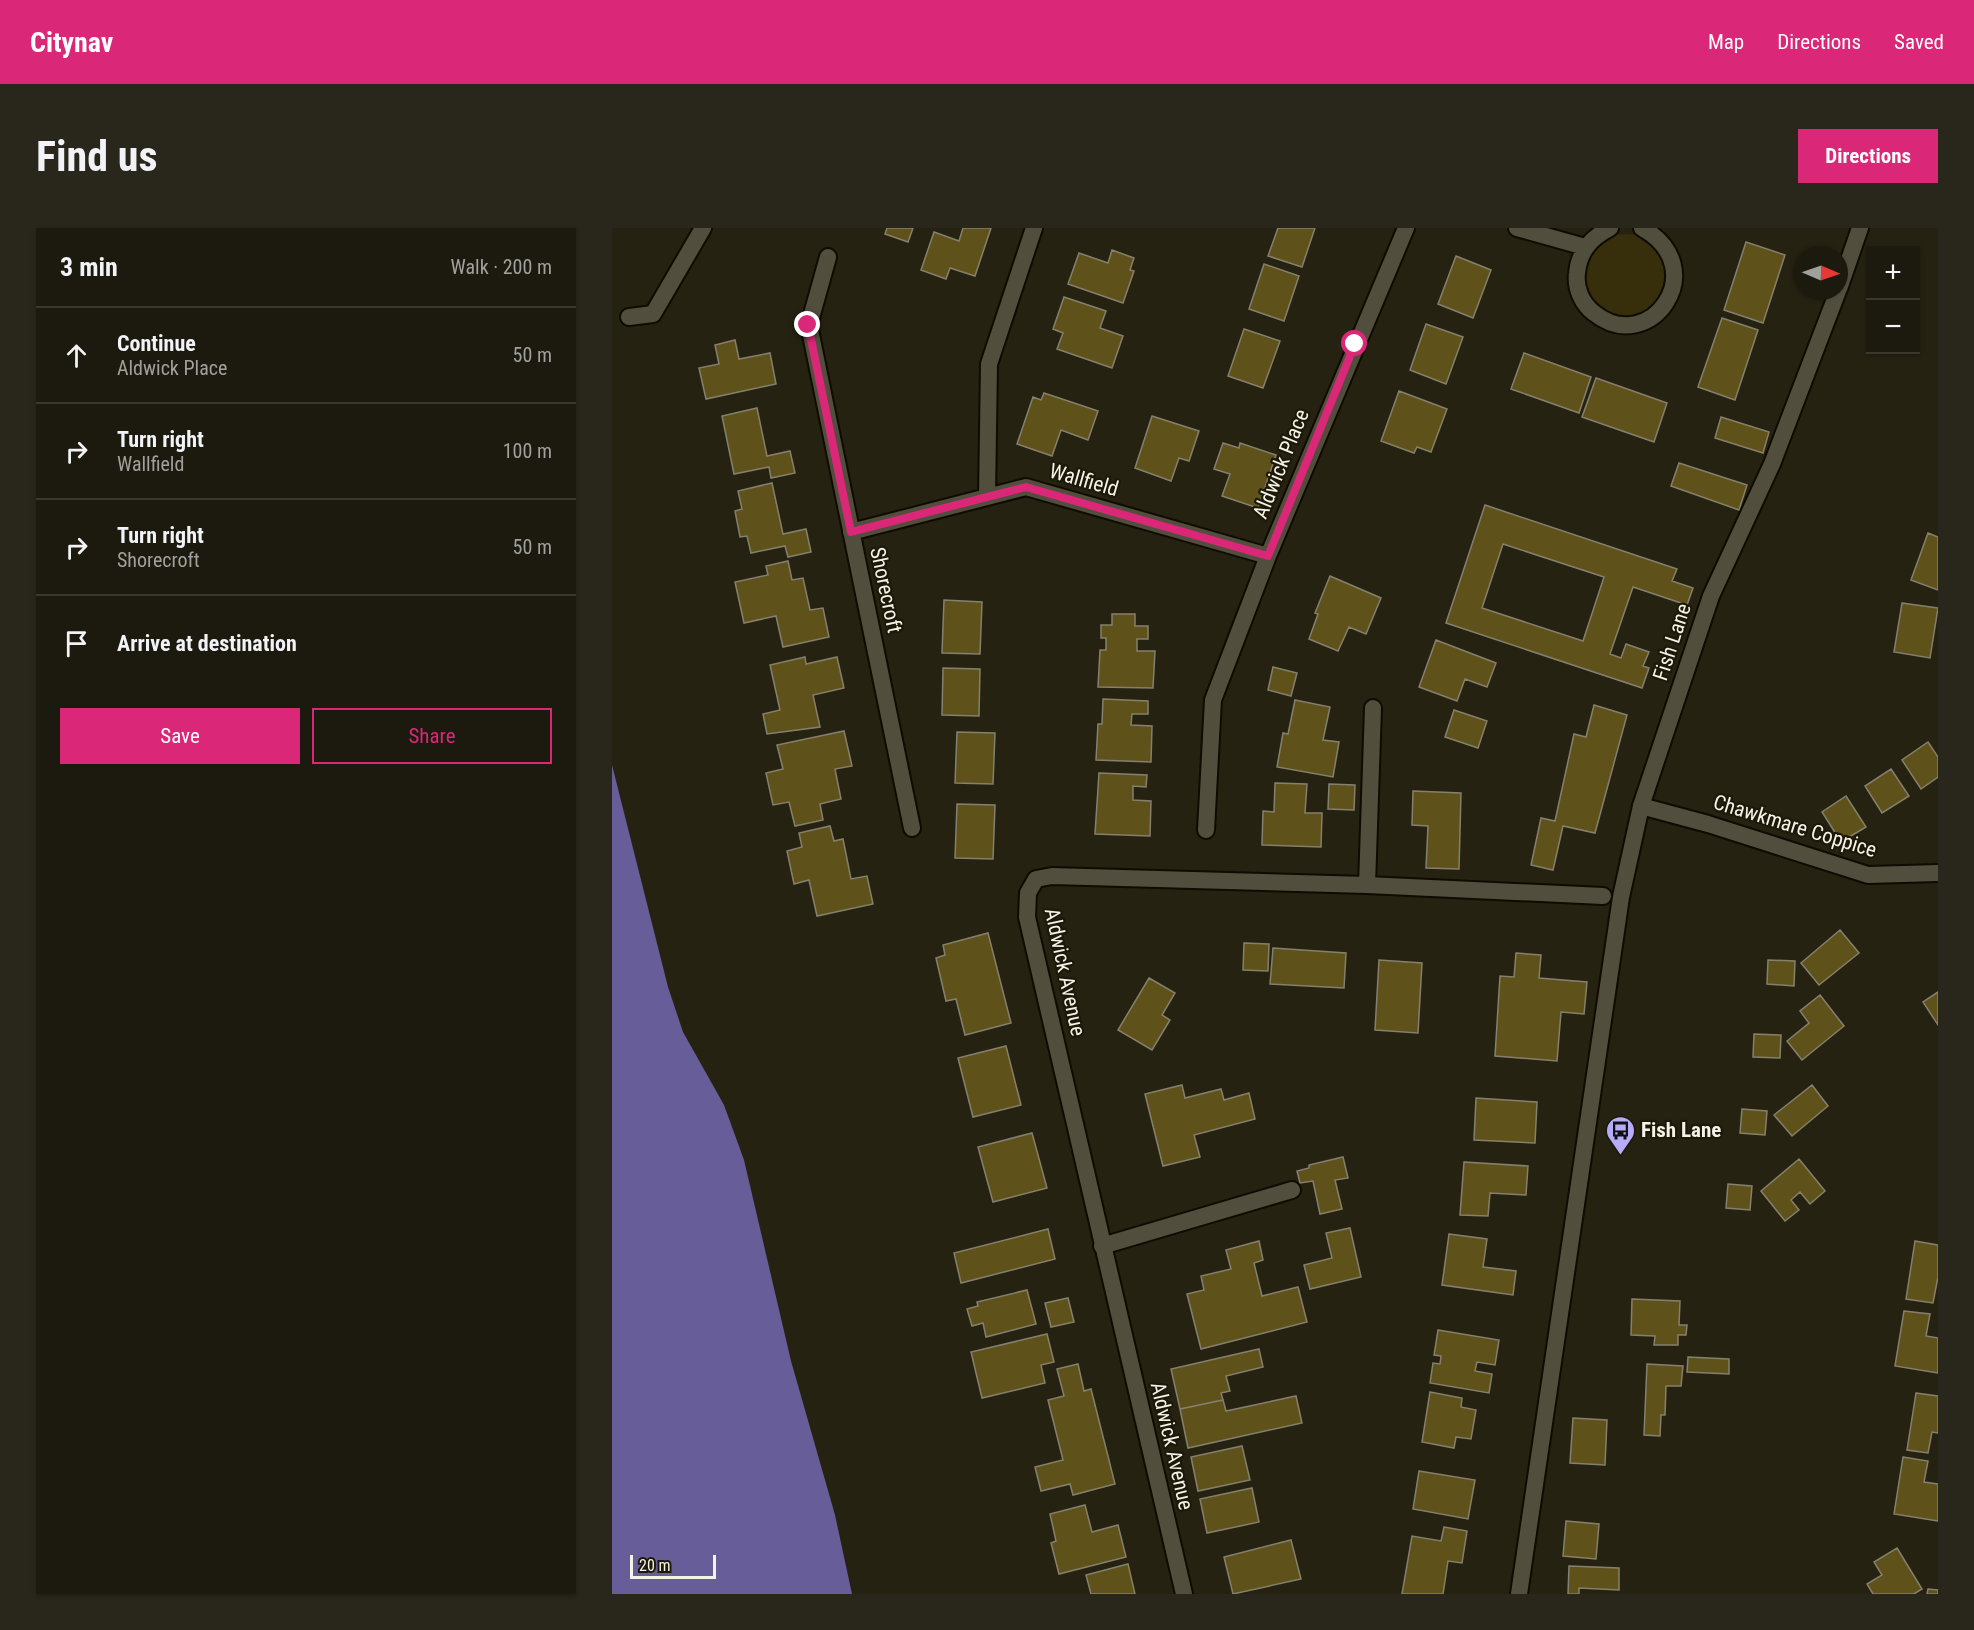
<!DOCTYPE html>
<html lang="en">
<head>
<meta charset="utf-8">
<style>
	:root { --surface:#1c1a0e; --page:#29271c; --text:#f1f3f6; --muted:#a0a19e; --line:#3a382e; --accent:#db2777 }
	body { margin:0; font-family:"Roboto Condensed",sans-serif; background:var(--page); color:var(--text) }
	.controls { position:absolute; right:18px; top:18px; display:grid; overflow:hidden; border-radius:0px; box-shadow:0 2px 4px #0004 }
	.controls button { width:54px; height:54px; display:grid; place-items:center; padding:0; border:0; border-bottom:2px solid var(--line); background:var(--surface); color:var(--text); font:30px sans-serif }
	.compass { position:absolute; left:1182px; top:18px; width:54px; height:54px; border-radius:50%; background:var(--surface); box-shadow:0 2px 4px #0004; rotate:92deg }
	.scale { position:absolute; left:18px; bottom:15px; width:86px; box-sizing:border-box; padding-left:6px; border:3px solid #f5f2e8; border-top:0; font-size:16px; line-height:21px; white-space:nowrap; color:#f5f2e8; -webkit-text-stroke:4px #1c1909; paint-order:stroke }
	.stop { position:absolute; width:18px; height:18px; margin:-14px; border:4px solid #db2777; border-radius:50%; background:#fff }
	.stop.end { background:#db2777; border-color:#fff; box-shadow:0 2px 6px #0008 }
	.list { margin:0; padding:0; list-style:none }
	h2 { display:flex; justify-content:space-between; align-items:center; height:78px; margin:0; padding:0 24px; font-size:26px }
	h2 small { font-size:20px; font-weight:400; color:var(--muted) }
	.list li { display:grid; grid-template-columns:39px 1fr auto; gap:18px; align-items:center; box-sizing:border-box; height:96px; padding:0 24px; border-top:2px solid var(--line) }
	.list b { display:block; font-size:22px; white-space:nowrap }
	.list p { margin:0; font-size:20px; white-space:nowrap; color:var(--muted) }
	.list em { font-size:20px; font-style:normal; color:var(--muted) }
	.actions { display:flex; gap:12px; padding:18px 24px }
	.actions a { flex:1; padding:14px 0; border:2px solid var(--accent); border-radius:0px; text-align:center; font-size:21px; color:var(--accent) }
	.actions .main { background:var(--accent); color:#fff }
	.icon { flex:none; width:33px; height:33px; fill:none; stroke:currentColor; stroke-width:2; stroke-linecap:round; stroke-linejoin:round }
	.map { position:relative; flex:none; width:1326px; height:1366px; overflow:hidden; border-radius:0px }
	header { display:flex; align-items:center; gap:36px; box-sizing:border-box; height:84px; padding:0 30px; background:var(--accent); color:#fff }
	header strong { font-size:28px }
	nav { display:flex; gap:33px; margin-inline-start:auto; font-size:21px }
	.intro { display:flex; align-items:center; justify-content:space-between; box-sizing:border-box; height:144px; padding:0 36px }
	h1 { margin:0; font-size:42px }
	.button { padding:15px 27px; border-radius:0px; background:var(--accent); color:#fff; font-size:21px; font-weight:700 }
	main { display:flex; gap:36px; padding:0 36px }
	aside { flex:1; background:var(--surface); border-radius:0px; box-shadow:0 2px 4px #0004 }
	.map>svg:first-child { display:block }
</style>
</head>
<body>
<header>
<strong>Citynav</strong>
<nav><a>Map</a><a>Directions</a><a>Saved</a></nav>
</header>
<div class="intro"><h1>Find us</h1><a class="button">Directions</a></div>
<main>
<aside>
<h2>3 min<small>Walk · 200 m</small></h2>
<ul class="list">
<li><svg class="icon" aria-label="ahead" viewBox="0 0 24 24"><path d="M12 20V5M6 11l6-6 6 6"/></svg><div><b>Continue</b><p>Aldwick Place</p></div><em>50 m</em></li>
<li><svg class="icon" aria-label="right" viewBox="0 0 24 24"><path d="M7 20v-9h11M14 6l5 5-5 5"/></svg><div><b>Turn right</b><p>Wallfield</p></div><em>100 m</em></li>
<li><svg class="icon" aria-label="right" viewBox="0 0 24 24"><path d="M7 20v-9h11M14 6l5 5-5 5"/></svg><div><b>Turn right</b><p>Shorecroft</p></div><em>50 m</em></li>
<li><svg class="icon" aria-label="arrive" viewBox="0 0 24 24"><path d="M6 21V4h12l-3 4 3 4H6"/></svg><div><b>Arrive at destination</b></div></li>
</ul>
<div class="actions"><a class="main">Save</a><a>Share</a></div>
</aside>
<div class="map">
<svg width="1326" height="1366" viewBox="0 0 1326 1366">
	<rect width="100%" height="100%" fill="#262212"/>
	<path fill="#372e0b" d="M973 47a41 41 0 1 1 82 0a41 41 0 1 1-82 0Z"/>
	<path fill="#675d99" d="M0 537 56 759 71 804 112 877 132 932 179 1133 223 1287 240 1366H0Z"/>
	<path fill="#5f511a" stroke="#85806e" stroke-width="1.5" fill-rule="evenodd" d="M275 0H301L296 14 273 6Z
		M351 0H379L363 48 338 40 334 51 309 42 322 4 347 13Z
		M666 0H703L690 39 656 28Z
		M1134 14 1173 27 1151 95 1112 82Z
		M500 22 522 30 518 42 522 43 511 75 456 56 467 25 496 35Z
		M844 28 879 42 861 90 826 76Z
		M652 36 687 48 672 93 637 81Z
		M452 69 494 83 488 100 511 108 500 140 445 121 451 105 441 101Z
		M1110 90 1146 102 1123 172 1086 159Z
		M814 96 851 109 834 156 798 142Z
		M632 101 668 113 651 160 616 148Z
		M123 112 127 131 158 125 164 156 94 171 87 140 107 136 103 117Z
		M912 125 979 149 967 185 899 161Z
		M984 150 1055 175 1042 214 970 189Z
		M787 163 835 181 819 224 805 219 802 225 769 213Z
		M432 165 486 183 476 212 449 202 440 228 405 216 421 169 429 172Z
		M145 180 155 228 178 223 183 245 159 250 157 239 122 246 110 188Z
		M540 188 587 203 577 233 567 230 559 253 523 240Z
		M1109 189 1157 204 1151 225 1103 210Z
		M611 215 627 220 628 215 664 227 646 280 610 268 618 246 602 241Z
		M1067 235 1135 257 1127 282 1059 258Z
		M160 255 171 306 194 301 199 324 176 329 173 318 139 325 135 308 128 309 123 283 130 281 126 263Z
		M873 277 1065 341 1060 353 1081 360 1075 377 1021 359 998 426 1009 430 1014 416 1037 424 1031 438 1037 440 1030 460 834 395ZM891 316 992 349 971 413 870 380Z
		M1316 305 1326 309V362L1299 352Z
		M176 333 180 352 191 350 198 382 211 380 217 409 171 419 164 388 132 395 123 354 156 347 154 338Z
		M718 348 769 370 754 406 737 399 726 423 697 411 706 386 703 385Z
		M332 372 370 374 368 426 330 425Z
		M1290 375 1326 380 1318 430 1282 424Z
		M500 386H523V398H536V411H525V423H543L541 460 486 459 488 422H494V410H489V397H500Z
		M824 412 884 435 875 459 853 451 845 473 807 459Z
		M193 429 194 436 225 429 232 460 201 467 208 499 155 506 151 486 168 482 158 437Z
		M661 439 685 445 679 468 656 462Z
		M331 440 368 441 367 488 330 487Z
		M491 471 536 473V486H520L519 497 540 498 539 534 484 532 486 496H490Z
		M683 472 718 479 711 512 727 514 721 549 665 539 671 505 676 506Z
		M982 477 1015 487 983 605 951 598 941 642 919 637 929 590 943 593 962 506 974 509Z
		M842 482 875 493 866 520 833 509Z
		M232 503 240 538 223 541 229 571 208 576 211 592 183 598 177 574 161 577 154 545 171 541 165 517Z
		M345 504 383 505 381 556 343 555Z
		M1316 514 1326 529V549L1309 561 1290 532Z
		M1279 541 1297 568 1270 585 1253 558Z
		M487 545 535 547 534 559 521 558V572L539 573 538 608 483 606Z
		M663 555 695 556 693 585H710L709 619 650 617 651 583 662 584Z
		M717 556 743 557 742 582 716 581Z
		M801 563 849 565 847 641 814 640 816 598 800 597Z
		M1234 568 1254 599 1229 614 1210 584Z
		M345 576 383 577 381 631 343 630Z
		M218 598 222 613 231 611 239 651 255 648 261 676 205 688 197 652 182 656 175 623 190 619 187 605Z
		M1228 702 1247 725 1207 757 1189 735Z
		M376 705 399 795 353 807 344 771 334 773 324 730 333 727 331 717Z
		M632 715 657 716 656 743 631 742Z
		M661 720 734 725 732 760 658 756Z
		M904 725 929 727 927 750 975 754 972 786 949 784 945 833 883 828 888 748 902 749Z
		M767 732 810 735 806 805 763 802Z
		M1156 732 1183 733 1182 758 1155 756Z
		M537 750 563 765 550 787 558 792 540 822 506 802Z
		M1326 764V797L1311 774Z
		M1208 767 1232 798 1190 832 1175 813 1197 795 1188 783Z
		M1142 806 1169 807 1168 830 1141 829Z
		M394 818 409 877 361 889 346 830Z
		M570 857 573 870 609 861 612 872 637 865 643 891 582 907 588 929 551 938 533 866Z
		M1200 857 1216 878 1180 908 1162 887Z
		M864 870 925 874 923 915 862 912Z
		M1130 881 1155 883 1153 907 1128 905Z
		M420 905 435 960 381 974 366 919Z
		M731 929 736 950 723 952 730 981 708 986 701 953 688 955 685 943 697 940V937Z
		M1187 931 1213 963 1198 976 1188 964 1179 972 1187 982 1173 993 1149 963Z
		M852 934 916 938 914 967 878 965 876 988 848 987Z
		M1116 956 1140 958 1138 982 1114 980Z
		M738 1000 749 1049 698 1061 692 1037 720 1030 714 1005Z
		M436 1001 443 1031 349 1055 342 1025Z
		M837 1006 875 1011 871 1039 904 1043 901 1067 830 1057Z
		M647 1013 651 1032 642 1035 650 1068 686 1059 695 1094 589 1121 575 1066 592 1062 589 1048 619 1041 614 1022Z
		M1303 1013 1326 1017V1049L1321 1075 1294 1071Z
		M415 1062 424 1096 374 1109 371 1095 360 1098 355 1081 366 1078 365 1074Z
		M456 1070 462 1094 439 1099 433 1075Z
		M1020 1071 1068 1073 1067 1097H1075L1074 1107H1066V1117H1042L1043 1108 1019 1107Z
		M1292 1083 1318 1086 1314 1108 1326 1110V1145L1283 1138Z
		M826 1102 887 1112 883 1137 865 1134 863 1143 880 1146 877 1165 818 1155 821 1135 828 1136 829 1128 822 1127Z
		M435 1106 442 1134 429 1137 433 1155 370 1170 359 1124Z
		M647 1121 651 1139 614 1148 618 1163 609 1165 611 1172 568 1181 559 1141Z
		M1076 1129 1117 1131V1146L1075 1144Z
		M466 1136 472 1163 479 1161 503 1256 461 1267 458 1256 429 1263 423 1239 451 1232 436 1172 452 1168 445 1141Z
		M1035 1136 1071 1138 1069 1158H1054L1053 1187H1049L1048 1208 1032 1207Z
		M818 1164 850 1170 849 1179 864 1182 859 1211 844 1209 842 1220 810 1214Z
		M1304 1165 1326 1168V1205L1320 1204 1316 1225 1295 1222Z
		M684 1168 690 1195 576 1220 568 1181 611 1172 614 1183Z
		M961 1190 995 1192 993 1237 958 1235Z
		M630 1218 638 1252 586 1263 579 1229Z
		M1291 1229 1316 1233 1312 1254 1326 1256V1293L1282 1286Z
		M807 1243 863 1252 856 1291 801 1281Z
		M640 1260 647 1294 595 1305 588 1271Z
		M473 1277 480 1304 506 1297 514 1329 447 1346 439 1315 444 1313 438 1286Z
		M954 1293 987 1296 984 1331 951 1328Z
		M832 1299 855 1303 850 1335 836 1333 831 1366H790L800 1308 829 1313Z
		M679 1312 689 1351 621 1366 612 1329Z
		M1285 1320 1310 1361 1302 1366H1261L1255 1356 1270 1347 1262 1334Z
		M516 1336 523 1366H479L474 1347Z
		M957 1338 1007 1340V1362L967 1360V1366H956Z
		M1316 1361 1326 1362V1366H1315Z"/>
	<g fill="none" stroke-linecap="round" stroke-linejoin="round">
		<defs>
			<path id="service" d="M490 1018 680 962"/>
			<path id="minor" d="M905 0 973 19
				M998 0C979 10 967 23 965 45 963 60 970 76 982 85 1038 130 1102 40 1030 0
				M216 29 197 97 300 600
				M17 89 41 86 91 0
				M375 269 377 136 422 0
				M239 304 414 259 656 328
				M1029 578 1096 596 1256 647 1326 645
				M594 602 601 472 656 328 794 0
				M755 657 761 480
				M572 1366 415 689 416 665 424 651 440 648 755 657 991 668"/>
			<path id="tertiary" d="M1227 61 1248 0
				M907 1366 1009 669 1029 578 1099 368 1160 236 1226 63"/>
		</defs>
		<use href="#service" stroke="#0f0b01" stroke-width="20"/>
		<use href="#minor" stroke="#0f0b01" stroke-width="20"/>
		<use href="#tertiary" stroke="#0f0b01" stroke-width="20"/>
		<use href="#service" stroke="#524e3d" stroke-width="16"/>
		<use href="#minor" stroke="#524e3d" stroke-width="16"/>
		<use href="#tertiary" stroke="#524e3d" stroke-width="16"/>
	</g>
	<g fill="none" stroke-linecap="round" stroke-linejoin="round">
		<path stroke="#db2777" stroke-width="8" d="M196 97 239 304 414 259 656 328 743 116"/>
	</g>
	<defs>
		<symbol id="bus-pin" viewBox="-11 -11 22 30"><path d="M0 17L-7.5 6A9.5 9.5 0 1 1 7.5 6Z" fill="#b6acf8" stroke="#1c1909"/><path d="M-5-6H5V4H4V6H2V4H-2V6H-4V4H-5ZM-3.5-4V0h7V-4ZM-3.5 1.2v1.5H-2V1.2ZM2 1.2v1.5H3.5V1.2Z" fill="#111"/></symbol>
	</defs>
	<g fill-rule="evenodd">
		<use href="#bus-pin" x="992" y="886" width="33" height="45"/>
	</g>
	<g text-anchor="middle" stroke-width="4.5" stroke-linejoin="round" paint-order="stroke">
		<g font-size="21" fill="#f5f2e8" stroke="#1c1909">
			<text transform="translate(669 236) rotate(-68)" y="7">Aldwick Place</text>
			<text transform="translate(472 252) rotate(16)" y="7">Wallfield</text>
			<text transform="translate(274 362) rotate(78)" y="7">Shorecroft</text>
			<text transform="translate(1060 414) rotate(-72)" y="7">Fish Lane</text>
			<text transform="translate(1183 598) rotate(17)" y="7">Chawkmare Coppice</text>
			<text transform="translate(453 744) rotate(78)" y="7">Aldwick Avenue</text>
			<text transform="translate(560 1218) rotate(77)" y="7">Aldwick Avenue</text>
		</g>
		<g font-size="21" font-weight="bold" fill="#f5f2e8" stroke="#1c1909" text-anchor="start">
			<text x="1029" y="909">Fish Lane</text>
		</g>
	</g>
</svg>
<div class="controls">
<button>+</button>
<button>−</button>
</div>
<svg class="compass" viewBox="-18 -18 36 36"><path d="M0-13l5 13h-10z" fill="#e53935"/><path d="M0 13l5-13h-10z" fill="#a0a19e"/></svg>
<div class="scale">20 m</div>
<div class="stop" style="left:743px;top:116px"></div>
<div class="stop end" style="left:196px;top:97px"></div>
</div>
</main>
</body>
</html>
